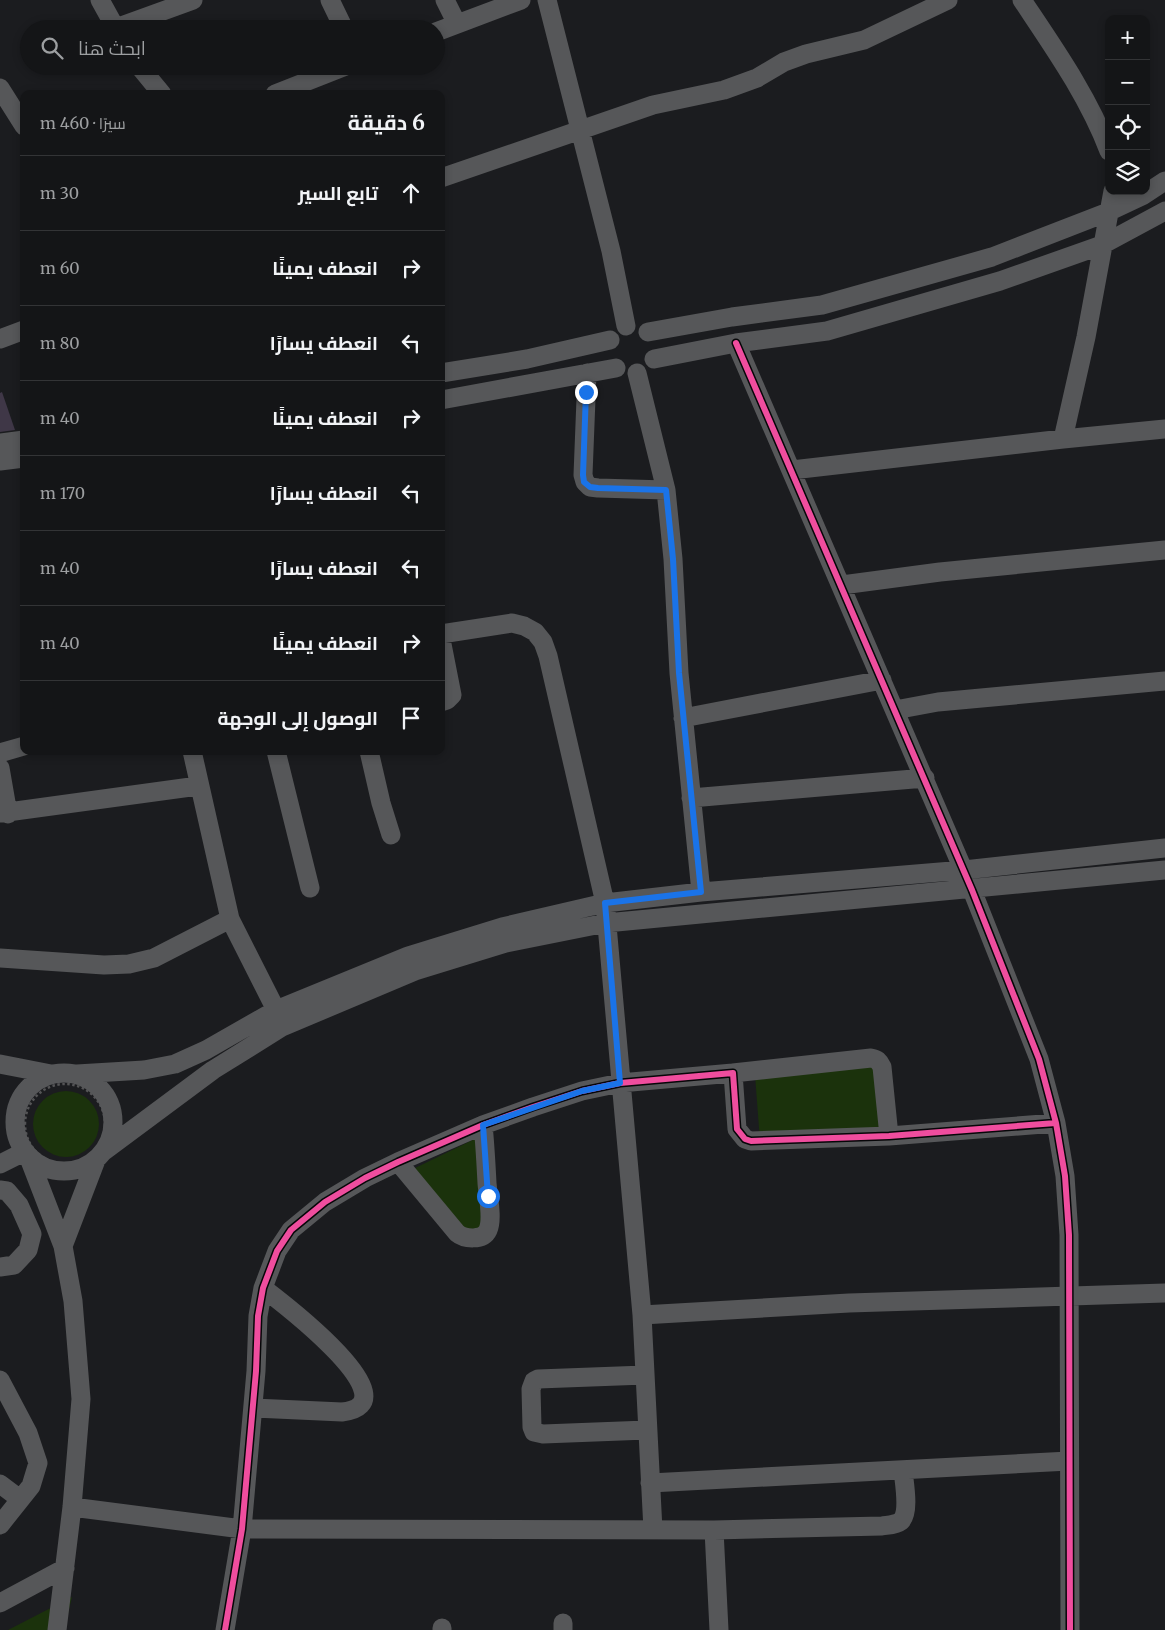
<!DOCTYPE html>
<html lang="ar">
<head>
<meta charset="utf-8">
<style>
	:root { --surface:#141517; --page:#1d1e20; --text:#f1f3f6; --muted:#9d9fa1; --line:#333436 }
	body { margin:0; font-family:Merriweather,Cairo,serif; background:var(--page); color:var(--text); direction:rtl }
	.controls { position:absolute; right:15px; top:15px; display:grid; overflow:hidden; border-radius:10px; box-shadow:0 2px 8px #0003 }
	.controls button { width:45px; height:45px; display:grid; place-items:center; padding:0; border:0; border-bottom:1px solid var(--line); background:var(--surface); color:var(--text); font:25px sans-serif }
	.stop { position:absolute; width:15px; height:15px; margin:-11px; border:4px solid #1a73e8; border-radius:50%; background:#fff }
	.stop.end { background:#1a73e8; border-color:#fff; box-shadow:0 1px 5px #0008 }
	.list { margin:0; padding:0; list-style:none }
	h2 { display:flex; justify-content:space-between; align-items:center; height:65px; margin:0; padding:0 20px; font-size:21px }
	h2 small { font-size:16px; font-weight:400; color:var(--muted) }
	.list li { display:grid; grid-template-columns:32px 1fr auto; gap:15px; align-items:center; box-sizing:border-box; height:75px; padding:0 20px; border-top:1px solid var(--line) }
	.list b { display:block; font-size:19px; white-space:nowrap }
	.list em { font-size:16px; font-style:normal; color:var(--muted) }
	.icon { flex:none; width:28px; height:28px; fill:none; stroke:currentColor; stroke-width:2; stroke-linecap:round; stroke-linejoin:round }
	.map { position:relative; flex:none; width:1165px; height:1630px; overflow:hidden; direction:ltr }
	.search { position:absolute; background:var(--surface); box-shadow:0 2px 8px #0003; left:20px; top:20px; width:425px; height:55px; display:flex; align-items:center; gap:12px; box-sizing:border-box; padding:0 18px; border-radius:28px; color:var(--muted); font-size:19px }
	.panel { position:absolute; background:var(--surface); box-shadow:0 2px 8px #0003; left:20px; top:90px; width:425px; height:665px; border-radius:10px; direction:rtl }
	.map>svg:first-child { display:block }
</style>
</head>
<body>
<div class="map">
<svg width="1165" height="1630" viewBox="0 0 1165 1630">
	<rect width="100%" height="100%" fill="#1b1c1f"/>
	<path fill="#1b320c" d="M886 1063 896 1135 760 1141 755 1075Z
		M33 1124a33 33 0 1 1 66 0a33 33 0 1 1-66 0Z
		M479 1137 491 1230 465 1235 413 1169Z
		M72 1597 64 1630H8Z"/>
	<path fill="#3f3747" d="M2 392 15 430 0 432V393Z"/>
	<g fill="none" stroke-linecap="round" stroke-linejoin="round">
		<path stroke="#545456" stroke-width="2.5" stroke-dasharray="2.5 2.5" stroke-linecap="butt" d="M25 1124a40 40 0 1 1 80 0a40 40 0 1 1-80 0Z"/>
		<path stroke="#565759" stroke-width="19" d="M100 0 116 29
			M330 0 344 29
			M445 0 457 24
			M547 0 611 251 626 326
			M1022 0C1054 48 1088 96 1109 151
			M116 28 193 0
			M436 32 521 0
			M139 66 162 94
			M0 88 24 126
			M275 94 346 66
			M441 178 653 105 724 90 757 78 784 62 806 54 864 40 948 0
			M648 332 732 317 822 305 992 257 1108 212 1142 196 1165 181
			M0 339 24 330
			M736 343 972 890 1039 1059 1056 1123 1065 1176 1069 1235 1070 1630
			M654 359 736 343 827 331 1000 281 1102 245 1165 211
			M441 373 527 359 610 340
			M587 373 583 475 585 482 590 487 598 488 666 490
			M637 373 666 490 673 559 679 673 701 892
			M441 400 616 368
			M1063 439 1086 337 1113 191
			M0 443 24 440
			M0 461 24 458
			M792 470 1063 439 1165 429
			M842 585 940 572 1165 550
			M441 634 512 623 524 626 535 632 543 642 548 656 605 903 642 1315 653 1530
			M441 639 452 695 447 700 441 702
			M895 710 938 702 1165 681
			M683 718 882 680
			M192 751 230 919 276 1010 280 1021
			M276 751 310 888
			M369 751 381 803 391 835
			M0 753 24 746
			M0 768 8 814
			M691 798 925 778
			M0 813 198 786
			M0 958 104 965 129 964 154 958 230 919
			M0 1064 51 1074
			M15 1122a49 49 0 1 1 98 0a49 49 0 1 1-98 0Z
			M733 1073 871 1058C877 1059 879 1061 882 1067L889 1136
			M77 1074 144 1070 175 1064 206 1050 276 1010 408 956 502 927 605 903 701 892 964 870 1165 848
			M104 1151 213 1070 282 1027 415 971 506 943 606 923 1165 870
			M29 1158 63 1246 73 1301 81 1399 72 1507 57 1630
			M398 1162 457 1233C464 1239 483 1241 488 1230 493 1219 488 1196 487 1183 486 1164 485 1144 483 1125
			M0 1164 24 1152
			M0 1190 7 1191 19 1205 32 1234 28 1250 14 1265 0 1267
			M63 1246 96 1160
			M642 1315 849 1303 1165 1293
			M645 1375 538 1379 534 1381 531 1389 532 1427 534 1432 543 1434 647 1430
			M0 1380 28 1433 38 1463 31 1486 0 1525
			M253 1408 342 1412C416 1404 280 1301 263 1288
			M650 1483 1069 1461
			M0 1484 20 1499
			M72 1507 242 1529 714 1530 882 1526C888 1525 896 1525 901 1521 910 1512 904 1482 903 1470
			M714 1530 719 1630
			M0 1603 65 1568
			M442 1628V1630
			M225 1630 242 1529 256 1371 258 1316 263 1288 277 1251 291 1230 325 1202 365 1178 398 1162 483 1125 533 1107 582 1091 620 1083 733 1073 737 1129 745 1139 751 1141 889 1136 1056 1123
			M563 1630V1623"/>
		<defs>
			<path id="cycleway" d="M736 343 972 890 1039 1059 1056 1123 1065 1176 1069 1235 1070 1630
				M225 1630 242 1529 256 1371 258 1316 263 1288 277 1251 291 1230 325 1202 365 1178 398 1162 483 1125 533 1107 582 1091 620 1083 733 1073 737 1129 745 1139 751 1141 889 1136 1056 1123"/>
		</defs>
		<use href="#cycleway" stroke="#060608" stroke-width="9"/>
		<use href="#cycleway" stroke="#ef4d9e" stroke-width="6"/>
	</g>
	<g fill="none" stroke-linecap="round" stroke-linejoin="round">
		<path stroke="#1a73e8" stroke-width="6" d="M488 1196 483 1125 582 1091 620 1083 605 903 701 892 679 673 673 559 666 490 598 488 590 487 584 482 583 475 586 392"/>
	</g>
</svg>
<div class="controls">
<button>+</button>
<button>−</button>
<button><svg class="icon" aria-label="locate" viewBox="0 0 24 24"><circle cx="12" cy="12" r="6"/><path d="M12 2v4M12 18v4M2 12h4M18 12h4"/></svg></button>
<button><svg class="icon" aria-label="layers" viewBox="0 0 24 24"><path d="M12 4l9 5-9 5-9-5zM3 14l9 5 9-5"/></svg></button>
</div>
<div class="stop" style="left:488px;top:1196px"></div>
<div class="stop end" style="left:586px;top:392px"></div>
<div class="search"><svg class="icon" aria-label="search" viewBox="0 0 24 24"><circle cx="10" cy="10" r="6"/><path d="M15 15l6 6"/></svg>ابحث هنا</div>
<section class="panel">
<h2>6 دقيقة<small>سيرًا · 460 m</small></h2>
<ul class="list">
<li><svg class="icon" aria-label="ahead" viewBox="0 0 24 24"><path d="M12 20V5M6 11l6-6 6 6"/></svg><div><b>تابع السير</b></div><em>30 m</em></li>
<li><svg class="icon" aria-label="right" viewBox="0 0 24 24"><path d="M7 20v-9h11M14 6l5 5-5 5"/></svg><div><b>انعطف يمينًا</b></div><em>60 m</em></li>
<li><svg class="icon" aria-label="left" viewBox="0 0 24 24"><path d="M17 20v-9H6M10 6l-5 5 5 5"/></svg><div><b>انعطف يسارًا</b></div><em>80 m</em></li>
<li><svg class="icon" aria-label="right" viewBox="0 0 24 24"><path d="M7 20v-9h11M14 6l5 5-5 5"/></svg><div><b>انعطف يمينًا</b></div><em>40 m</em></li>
<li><svg class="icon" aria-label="left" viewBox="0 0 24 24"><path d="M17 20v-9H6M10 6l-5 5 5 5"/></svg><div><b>انعطف يسارًا</b></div><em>170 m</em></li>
<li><svg class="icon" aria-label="left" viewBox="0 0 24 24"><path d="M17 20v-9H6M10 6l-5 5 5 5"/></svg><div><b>انعطف يسارًا</b></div><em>40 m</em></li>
<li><svg class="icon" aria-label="right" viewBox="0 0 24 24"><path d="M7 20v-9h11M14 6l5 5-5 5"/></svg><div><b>انعطف يمينًا</b></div><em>40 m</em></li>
<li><svg class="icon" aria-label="arrive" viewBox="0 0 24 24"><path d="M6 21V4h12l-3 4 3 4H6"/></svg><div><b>الوصول إلى الوجهة</b></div></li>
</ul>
</section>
</div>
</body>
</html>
